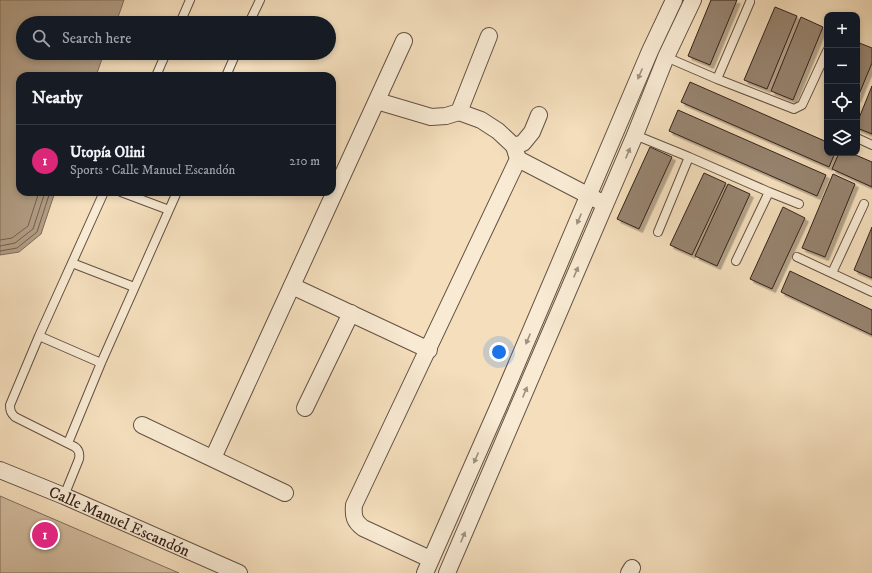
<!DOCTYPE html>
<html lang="en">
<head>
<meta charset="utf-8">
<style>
	:root { --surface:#171b24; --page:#242831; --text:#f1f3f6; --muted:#9ea1a6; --line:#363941; --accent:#db2777 }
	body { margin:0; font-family:"IM FELL DW Pica",serif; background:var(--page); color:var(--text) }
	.controls { position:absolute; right:12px; top:12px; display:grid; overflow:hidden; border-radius:8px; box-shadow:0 2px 6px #0003 }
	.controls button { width:36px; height:36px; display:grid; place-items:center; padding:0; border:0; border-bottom:1px solid var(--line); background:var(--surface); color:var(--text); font:20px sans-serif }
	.you { position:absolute; left:499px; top:352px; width:14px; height:14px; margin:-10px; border:3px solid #fff; border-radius:50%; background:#1a73e8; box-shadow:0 0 0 6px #1a73e833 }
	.badge { display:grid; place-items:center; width:26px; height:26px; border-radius:50%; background:var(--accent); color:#fff; font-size:13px; font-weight:700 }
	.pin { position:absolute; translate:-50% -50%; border:2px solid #fff; box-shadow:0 1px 4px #0006 }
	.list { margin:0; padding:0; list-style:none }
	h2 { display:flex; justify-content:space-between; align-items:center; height:52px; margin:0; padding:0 16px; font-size:17px }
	h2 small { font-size:13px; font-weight:400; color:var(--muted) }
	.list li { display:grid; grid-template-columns:26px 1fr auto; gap:12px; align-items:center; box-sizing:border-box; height:72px; padding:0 16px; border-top:1px solid var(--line) }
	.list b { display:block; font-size:15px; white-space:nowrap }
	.list p { margin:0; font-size:13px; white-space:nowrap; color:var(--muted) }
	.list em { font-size:13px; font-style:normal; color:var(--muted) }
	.icon { flex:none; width:22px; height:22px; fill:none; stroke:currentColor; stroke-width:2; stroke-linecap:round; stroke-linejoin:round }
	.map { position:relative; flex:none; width:872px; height:573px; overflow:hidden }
	.search { position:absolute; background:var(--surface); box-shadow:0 2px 6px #0003; left:16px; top:16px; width:320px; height:44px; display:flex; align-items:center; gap:10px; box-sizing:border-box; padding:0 14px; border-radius:22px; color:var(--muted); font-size:15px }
	.panel { position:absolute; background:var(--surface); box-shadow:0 2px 6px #0003; left:16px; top:72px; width:320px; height:124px; border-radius:12px }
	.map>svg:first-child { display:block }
</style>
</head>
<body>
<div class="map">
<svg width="872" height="573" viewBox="0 0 872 573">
	<defs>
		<filter id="shadow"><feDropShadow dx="3.5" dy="3.5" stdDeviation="0" flood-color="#0004"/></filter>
	</defs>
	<rect width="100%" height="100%" fill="#f4debc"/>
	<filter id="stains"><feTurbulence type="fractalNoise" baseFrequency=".005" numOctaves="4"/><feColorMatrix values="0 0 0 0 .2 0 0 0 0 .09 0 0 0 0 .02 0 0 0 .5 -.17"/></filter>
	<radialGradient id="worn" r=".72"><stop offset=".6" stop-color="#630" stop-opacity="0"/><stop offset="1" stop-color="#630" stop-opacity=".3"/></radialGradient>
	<path fill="#d3bea1" stroke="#83705e" d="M0 496 179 573H0Z"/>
	<path fill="#b29e85" stroke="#7f6c5b" d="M0 0H124L116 23H23V53H104L96 76H20V192H55L41 234 19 252 0 255Z"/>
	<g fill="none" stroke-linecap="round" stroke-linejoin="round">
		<path stroke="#726050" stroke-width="1" d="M0 240 12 238 28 226 39 192
			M0 246 15 243 33 229 45 192
			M0 251 17 248 37 232 50 192"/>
	</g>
	<path fill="#97846f" stroke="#33221b" filter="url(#shadow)" d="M711 0H737L710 65 688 56Z
		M775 7 797 16 767 89 744 80Z
		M801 17 823 27 793 100 771 91Z
		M857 42 872 48V63L857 99Z
		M690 82 827 142V153H835L829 167 681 102Z
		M872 86V134L857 128V123Z
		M678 110 826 175 817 196 669 131Z
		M650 147 672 157 639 229 617 219Z
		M839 153H851L872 162V187L832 169Z
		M704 173 726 183 692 255 670 245Z
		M833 174 855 184 825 257 802 248Z
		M728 184 750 194 717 266 695 256Z
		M783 207 805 218 772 289 750 279Z
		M872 227V278L854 270Z
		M790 271 872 310V335L781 292Z"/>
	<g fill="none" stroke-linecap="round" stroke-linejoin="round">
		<defs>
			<path id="service" d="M180 23 190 0
				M249 23 260 0
				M666 57 717 79 794 109 802 105 827 51
				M156 76 166 53
				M226 76 236 53
				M717 79 750 2
				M635 135 689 157 769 192 736 261
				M857 138 872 145
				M121 192 169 210
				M769 192 799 204
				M658 232 689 157
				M797 257 872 292
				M72 263 134 287
				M832 273 864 204
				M39 336 101 363
				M68 443 101 363 177 192
				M64 496 79 459C80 453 79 450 75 447L15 417C11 413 10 411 10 405L39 336 104 192"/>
			<g id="minor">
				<path d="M377 101 431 117 446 116 459 112 489 36"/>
				<path d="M459 112 481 120 498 131 514 146"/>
				<path d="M518 159 599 201"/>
				<path d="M292 286 429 350"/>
				<path d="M305 408 351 313"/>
				<path d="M142 425 285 493"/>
				<path d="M213 458 404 41"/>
				<path id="s1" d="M0 470 64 496 239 573"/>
				<path d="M430 559 363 528C354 521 353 516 354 505L518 159 514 146 523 143 532 132 539 115"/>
				<path d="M425 573 500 403 650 51 674 0"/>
				<path d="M447 573 635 135 666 57 693 0"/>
				<path d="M629 573 632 568"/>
			</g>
		</defs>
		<use href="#service" stroke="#635143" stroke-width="10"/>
		<use href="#minor" stroke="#635143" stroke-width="18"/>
		<use href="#service" stroke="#f8ead3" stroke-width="8"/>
		<use href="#minor" stroke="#f8ead3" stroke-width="16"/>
	</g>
	<defs><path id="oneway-solid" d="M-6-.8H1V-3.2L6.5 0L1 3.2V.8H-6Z"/></defs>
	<g fill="#9f9080">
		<use href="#oneway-solid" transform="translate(640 74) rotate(113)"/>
		<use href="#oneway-solid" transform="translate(628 153) rotate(-67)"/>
		<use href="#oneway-solid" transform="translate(579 219) rotate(113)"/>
		<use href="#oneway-solid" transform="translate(576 272) rotate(-67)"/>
		<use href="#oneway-solid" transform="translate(528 339) rotate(113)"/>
		<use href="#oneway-solid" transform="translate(525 392) rotate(-67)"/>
		<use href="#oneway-solid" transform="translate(476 458) rotate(114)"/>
		<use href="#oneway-solid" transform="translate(463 537) rotate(-67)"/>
	</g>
	<g text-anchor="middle" stroke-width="4" stroke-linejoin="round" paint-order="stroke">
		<g font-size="16" fill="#33221b" stroke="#f8ead3">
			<text dy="6" stroke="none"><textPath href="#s1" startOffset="130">Calle Manuel Escandón</textPath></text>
		</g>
	</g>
	<rect width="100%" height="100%" filter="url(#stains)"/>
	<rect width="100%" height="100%" fill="url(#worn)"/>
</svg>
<div class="controls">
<button>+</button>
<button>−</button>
<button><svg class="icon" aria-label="locate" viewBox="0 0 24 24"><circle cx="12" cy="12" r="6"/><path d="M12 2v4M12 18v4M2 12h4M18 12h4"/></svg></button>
<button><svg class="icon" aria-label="layers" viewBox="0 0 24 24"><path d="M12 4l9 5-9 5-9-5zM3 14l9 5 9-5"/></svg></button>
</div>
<div class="you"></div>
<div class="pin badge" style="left:45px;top:535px">1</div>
<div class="search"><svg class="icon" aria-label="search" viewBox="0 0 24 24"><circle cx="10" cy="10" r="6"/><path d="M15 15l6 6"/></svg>Search here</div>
<section class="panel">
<h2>Nearby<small></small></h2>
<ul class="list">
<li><span class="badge">1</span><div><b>Utopía Olini</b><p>Sports · Calle Manuel Escandón</p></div><em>210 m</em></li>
</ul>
</section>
</div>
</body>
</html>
